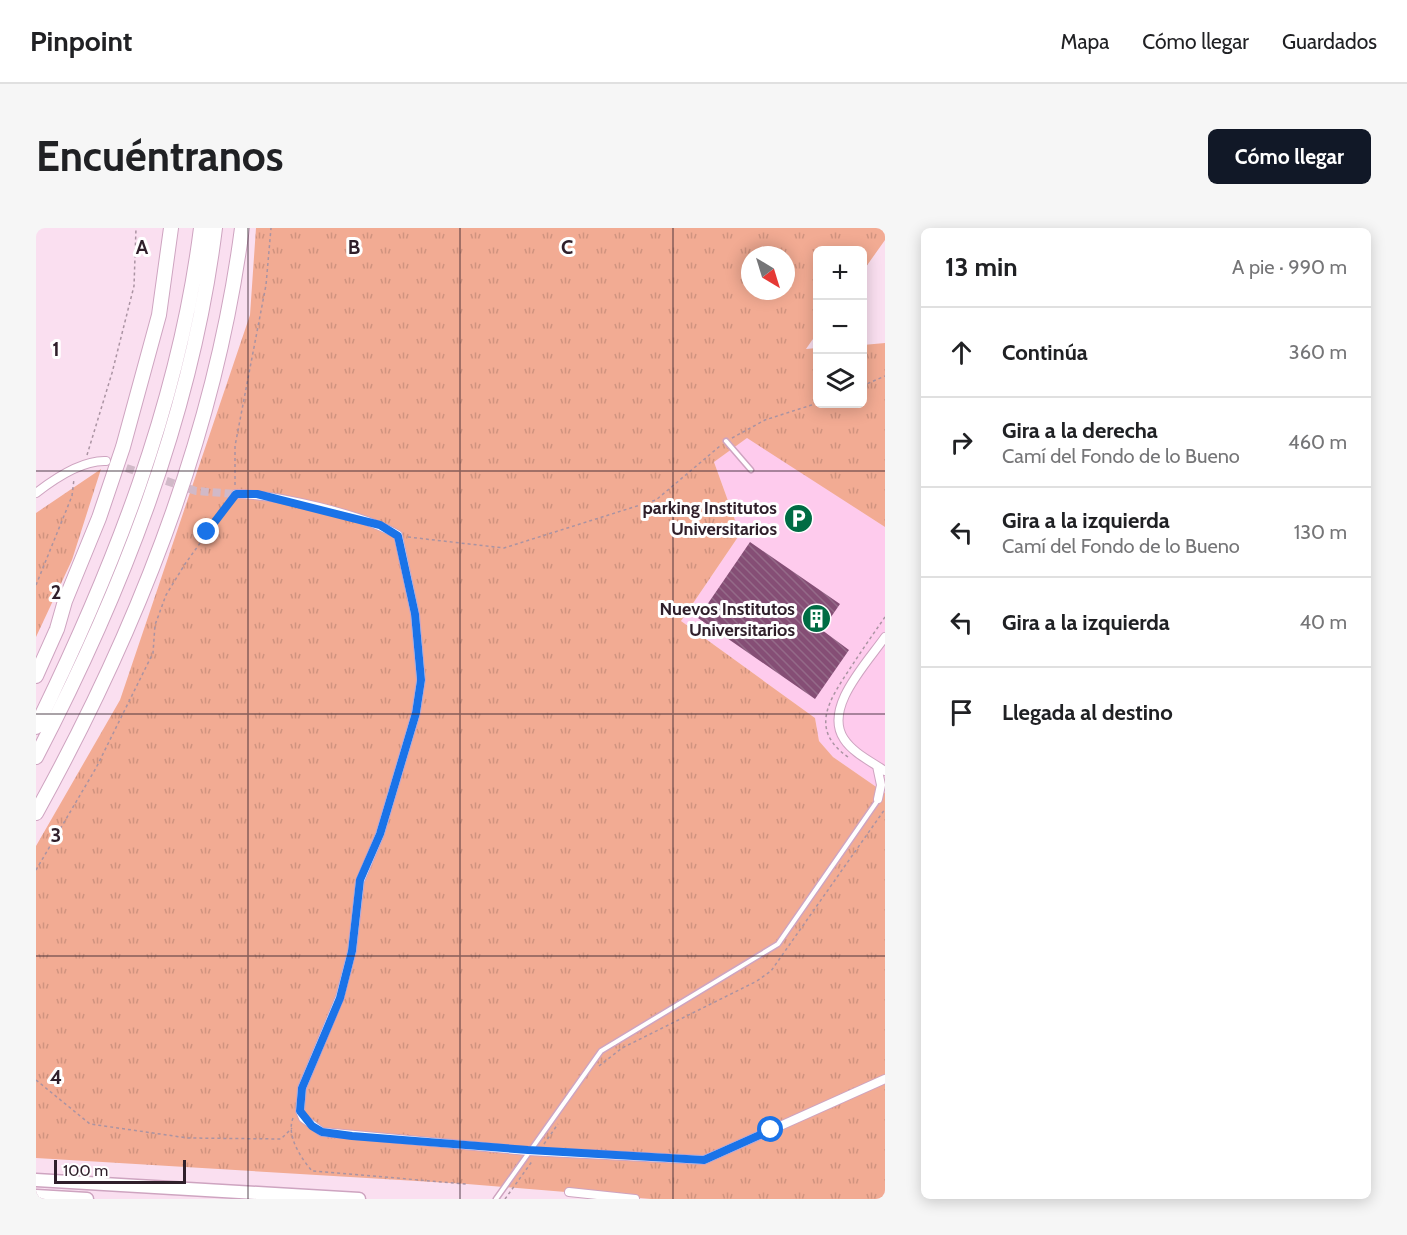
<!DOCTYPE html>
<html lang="es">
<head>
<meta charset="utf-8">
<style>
	:root { --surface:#fff; --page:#f6f6f6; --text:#202124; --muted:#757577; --line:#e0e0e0; --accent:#111827 }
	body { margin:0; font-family:Cabin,sans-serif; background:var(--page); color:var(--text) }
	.controls { position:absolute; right:18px; top:18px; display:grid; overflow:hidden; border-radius:9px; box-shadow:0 3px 15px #0003 }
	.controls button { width:54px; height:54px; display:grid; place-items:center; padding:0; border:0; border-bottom:2px solid var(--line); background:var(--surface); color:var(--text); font:30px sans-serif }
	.compass { position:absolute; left:705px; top:18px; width:54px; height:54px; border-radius:50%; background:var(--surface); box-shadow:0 3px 15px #0003; rotate:142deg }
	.scale { position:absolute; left:18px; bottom:15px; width:132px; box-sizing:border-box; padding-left:6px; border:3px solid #2f1f2a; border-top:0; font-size:16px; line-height:21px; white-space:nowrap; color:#2f1f2a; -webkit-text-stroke:4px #fff; paint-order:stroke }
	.stop { position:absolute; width:18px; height:18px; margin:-14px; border:4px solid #1a73e8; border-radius:50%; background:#fff }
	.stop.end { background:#1a73e8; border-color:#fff; box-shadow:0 2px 6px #0008 }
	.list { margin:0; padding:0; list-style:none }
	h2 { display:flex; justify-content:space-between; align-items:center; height:78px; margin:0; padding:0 24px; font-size:26px }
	h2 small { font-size:20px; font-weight:400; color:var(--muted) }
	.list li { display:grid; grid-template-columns:39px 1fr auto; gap:18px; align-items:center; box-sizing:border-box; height:90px; padding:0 24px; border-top:2px solid var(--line) }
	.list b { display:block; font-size:22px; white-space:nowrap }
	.list p { margin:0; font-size:20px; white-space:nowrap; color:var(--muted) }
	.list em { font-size:20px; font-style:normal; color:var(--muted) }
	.icon { flex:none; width:33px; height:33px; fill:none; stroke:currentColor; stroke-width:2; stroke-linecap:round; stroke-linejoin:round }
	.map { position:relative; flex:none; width:849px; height:971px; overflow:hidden; border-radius:9px }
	header { display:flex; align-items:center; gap:36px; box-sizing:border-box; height:84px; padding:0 30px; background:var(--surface); border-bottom:2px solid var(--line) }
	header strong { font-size:28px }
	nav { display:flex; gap:33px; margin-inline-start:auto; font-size:21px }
	.intro { display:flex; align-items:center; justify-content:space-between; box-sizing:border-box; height:144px; padding:0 36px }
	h1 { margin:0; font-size:42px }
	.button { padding:15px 27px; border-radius:9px; background:var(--accent); color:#fff; font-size:21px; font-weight:700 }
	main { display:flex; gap:36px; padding:0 36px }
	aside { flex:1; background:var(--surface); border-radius:9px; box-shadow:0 3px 15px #0003 }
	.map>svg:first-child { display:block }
</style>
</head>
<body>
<header>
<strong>Pinpoint</strong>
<nav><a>Mapa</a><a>Cómo llegar</a><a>Guardados</a></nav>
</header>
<div class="intro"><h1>Encuéntranos</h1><a class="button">Cómo llegar</a></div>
<main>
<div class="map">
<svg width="849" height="971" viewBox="0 0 849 971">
	<defs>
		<pattern id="grass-tufts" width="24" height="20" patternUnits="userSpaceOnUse" patternTransform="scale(1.5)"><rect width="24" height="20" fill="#f2ab93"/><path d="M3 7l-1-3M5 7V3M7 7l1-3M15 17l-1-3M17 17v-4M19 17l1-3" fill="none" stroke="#d0937f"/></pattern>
		<pattern id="building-back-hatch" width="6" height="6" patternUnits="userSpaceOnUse" patternTransform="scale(1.5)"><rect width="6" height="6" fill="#854e75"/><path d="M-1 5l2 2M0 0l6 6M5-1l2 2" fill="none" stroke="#946a88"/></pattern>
	</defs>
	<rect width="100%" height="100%" fill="#fadff0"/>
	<path fill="#fecbed" d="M711 209 849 299V565L797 529 783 513 779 490 645 393 704 306 678 234Z"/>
	<path fill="url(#grass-tufts)" fill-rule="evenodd" d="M220 0H849V12L827 43 826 22H782L781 105 770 121 781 120 782 176H826L827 117 849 115V299L711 210 678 234 704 306 645 393 779 490 783 513 797 529 849 565V971H615L431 956 0 930V618L84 472 214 87ZM714 27H750V63H714Z
		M65 241 36 332 0 409V285Z"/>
	<path fill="url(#building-back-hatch)" d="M714 314 804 376 786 402 813 422 779 471 662 390Z"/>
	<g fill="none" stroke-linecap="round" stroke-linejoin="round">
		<path stroke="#d1b9c8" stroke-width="8" stroke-dasharray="8 4" stroke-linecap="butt" d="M79 236 108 246
			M119 249 160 263 200 266"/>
		<defs>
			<path id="lane" d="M690 213 715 242
				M460 971 565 823 742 716 842 572"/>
			<path id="street" d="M0 265C18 251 47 232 70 233
				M200 266C239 266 328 287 362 307L379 386 385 452 380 485 344 606 324 653 316 723 304 769 266 860 264 883 267 890 286 904 492 923 668 932 849 851
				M849 409C831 435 787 480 808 511 817 525 836 534 849 543
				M841 538 845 557 842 571
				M533 964 599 971"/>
			<path id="primary" d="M0 952 323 971
				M0 968 51 971"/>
			<path id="highway" d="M0 448 21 401 29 373 63 290 87 219 123 87 135 0
				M0 499C77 342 143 175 165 0
				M0 529C86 364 156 186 179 0
				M0 585C101 403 179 207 206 0"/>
		</defs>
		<use href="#lane" stroke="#cea4c0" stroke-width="7"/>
		<use href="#street" stroke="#cea4c0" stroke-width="10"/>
		<use href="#primary" stroke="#cea4c0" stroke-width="15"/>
		<use href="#highway" stroke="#cea4c0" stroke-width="16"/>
		<path stroke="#aa93a2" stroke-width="1.5" stroke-dasharray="3 3" stroke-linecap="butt" d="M826 158 849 148
			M696 210 729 192 782 175
			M51 227 76 145 98 58 100 0
			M199 257V218L230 57 235 0
			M372 309 468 320 620 272 684 218
			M0 357 36 268 38 251
			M812 529C772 501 794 471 815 439 826 422 838 405 849 389
			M0 642 60 540 117 425 119 397 130 367 149 336 195 272
			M563 838 586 820 721 753 735 743 849 581
			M0 852 54 896 152 910 245 911 256 900
			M257 890C250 908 265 930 276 943L431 956
			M508 916 522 896
			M469 971 497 932"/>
		<use href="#lane" stroke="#fff" stroke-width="4"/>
		<use href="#street" stroke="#fff" stroke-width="8"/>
		<use href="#primary" stroke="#fff" stroke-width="12"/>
		<use href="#highway" stroke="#fff" stroke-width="14"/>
	</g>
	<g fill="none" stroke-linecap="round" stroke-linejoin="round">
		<path stroke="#1a73e8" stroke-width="8" d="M171 304 200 266H221L344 297 362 308 379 386 385 452 380 485 344 606 324 652 316 723 304 770 266 860 264 883 276 898 286 904 316 908 492 922 668 932 735 902"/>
	</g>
	<path fill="none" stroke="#2f1f2a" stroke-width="1.5" stroke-opacity="0.55" d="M212 0V971M424 0V971M637 0V971M0 243H849M0 486H849M0 728H849"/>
	<defs>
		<symbol id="parking-disc" viewBox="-11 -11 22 22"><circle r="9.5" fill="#006c44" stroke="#fff"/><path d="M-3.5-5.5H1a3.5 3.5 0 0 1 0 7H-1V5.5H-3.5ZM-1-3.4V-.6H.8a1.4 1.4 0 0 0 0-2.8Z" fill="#fff"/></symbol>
		<symbol id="building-disc" viewBox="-11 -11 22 22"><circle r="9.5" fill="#006c44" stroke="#fff"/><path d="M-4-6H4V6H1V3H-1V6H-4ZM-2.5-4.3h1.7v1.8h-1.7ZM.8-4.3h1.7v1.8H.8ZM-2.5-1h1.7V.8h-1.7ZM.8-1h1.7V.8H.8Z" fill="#fff"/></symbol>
	</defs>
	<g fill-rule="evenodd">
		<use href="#parking-disc" x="746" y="274" width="33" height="33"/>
		<use href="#building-disc" x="764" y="374" width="33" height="33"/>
	</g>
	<g text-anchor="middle" stroke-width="6" stroke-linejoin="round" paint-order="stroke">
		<g font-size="18" font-weight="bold" fill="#2f1f2a" stroke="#fff" text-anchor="end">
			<text x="741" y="286">parking Institutos<tspan x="741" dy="21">Universitarios</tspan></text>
			<text x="759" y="387">Nuevos Institutos<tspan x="759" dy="21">Universitarios</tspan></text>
		</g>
	</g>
	<g font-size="20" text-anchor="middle" font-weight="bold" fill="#2f1f2a" stroke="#fff" stroke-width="6" stroke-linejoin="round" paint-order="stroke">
		<text x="106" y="26">A</text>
		<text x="318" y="26">B</text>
		<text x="531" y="26">C</text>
		<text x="20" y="128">1</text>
		<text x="20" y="371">2</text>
		<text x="20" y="614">3</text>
		<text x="20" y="856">4</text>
	</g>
</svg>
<div class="controls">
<button>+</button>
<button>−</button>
<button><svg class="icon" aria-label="layers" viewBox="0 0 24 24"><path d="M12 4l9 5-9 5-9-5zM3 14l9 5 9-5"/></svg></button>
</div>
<svg class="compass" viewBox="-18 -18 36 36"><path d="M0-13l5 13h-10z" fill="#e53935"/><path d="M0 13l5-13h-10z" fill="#757577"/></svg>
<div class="scale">100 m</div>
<div class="stop" style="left:735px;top:902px"></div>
<div class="stop end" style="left:171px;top:304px"></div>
</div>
<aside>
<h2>13 min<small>A pie · 990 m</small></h2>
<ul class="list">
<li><svg class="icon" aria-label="ahead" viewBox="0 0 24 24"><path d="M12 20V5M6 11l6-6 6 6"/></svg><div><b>Continúa</b></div><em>360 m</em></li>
<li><svg class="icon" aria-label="right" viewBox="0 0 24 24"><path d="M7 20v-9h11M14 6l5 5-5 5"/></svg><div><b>Gira a la derecha</b><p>Camí del Fondo de lo Bueno</p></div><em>460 m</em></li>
<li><svg class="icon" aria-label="left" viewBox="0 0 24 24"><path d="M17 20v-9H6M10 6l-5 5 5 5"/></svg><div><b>Gira a la izquierda</b><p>Camí del Fondo de lo Bueno</p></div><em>130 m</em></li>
<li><svg class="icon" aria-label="left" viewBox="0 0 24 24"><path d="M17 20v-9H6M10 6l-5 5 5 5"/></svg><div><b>Gira a la izquierda</b></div><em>40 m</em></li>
<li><svg class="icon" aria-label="arrive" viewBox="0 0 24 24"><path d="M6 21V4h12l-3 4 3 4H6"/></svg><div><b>Llegada al destino</b></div></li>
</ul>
</aside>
</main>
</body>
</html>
